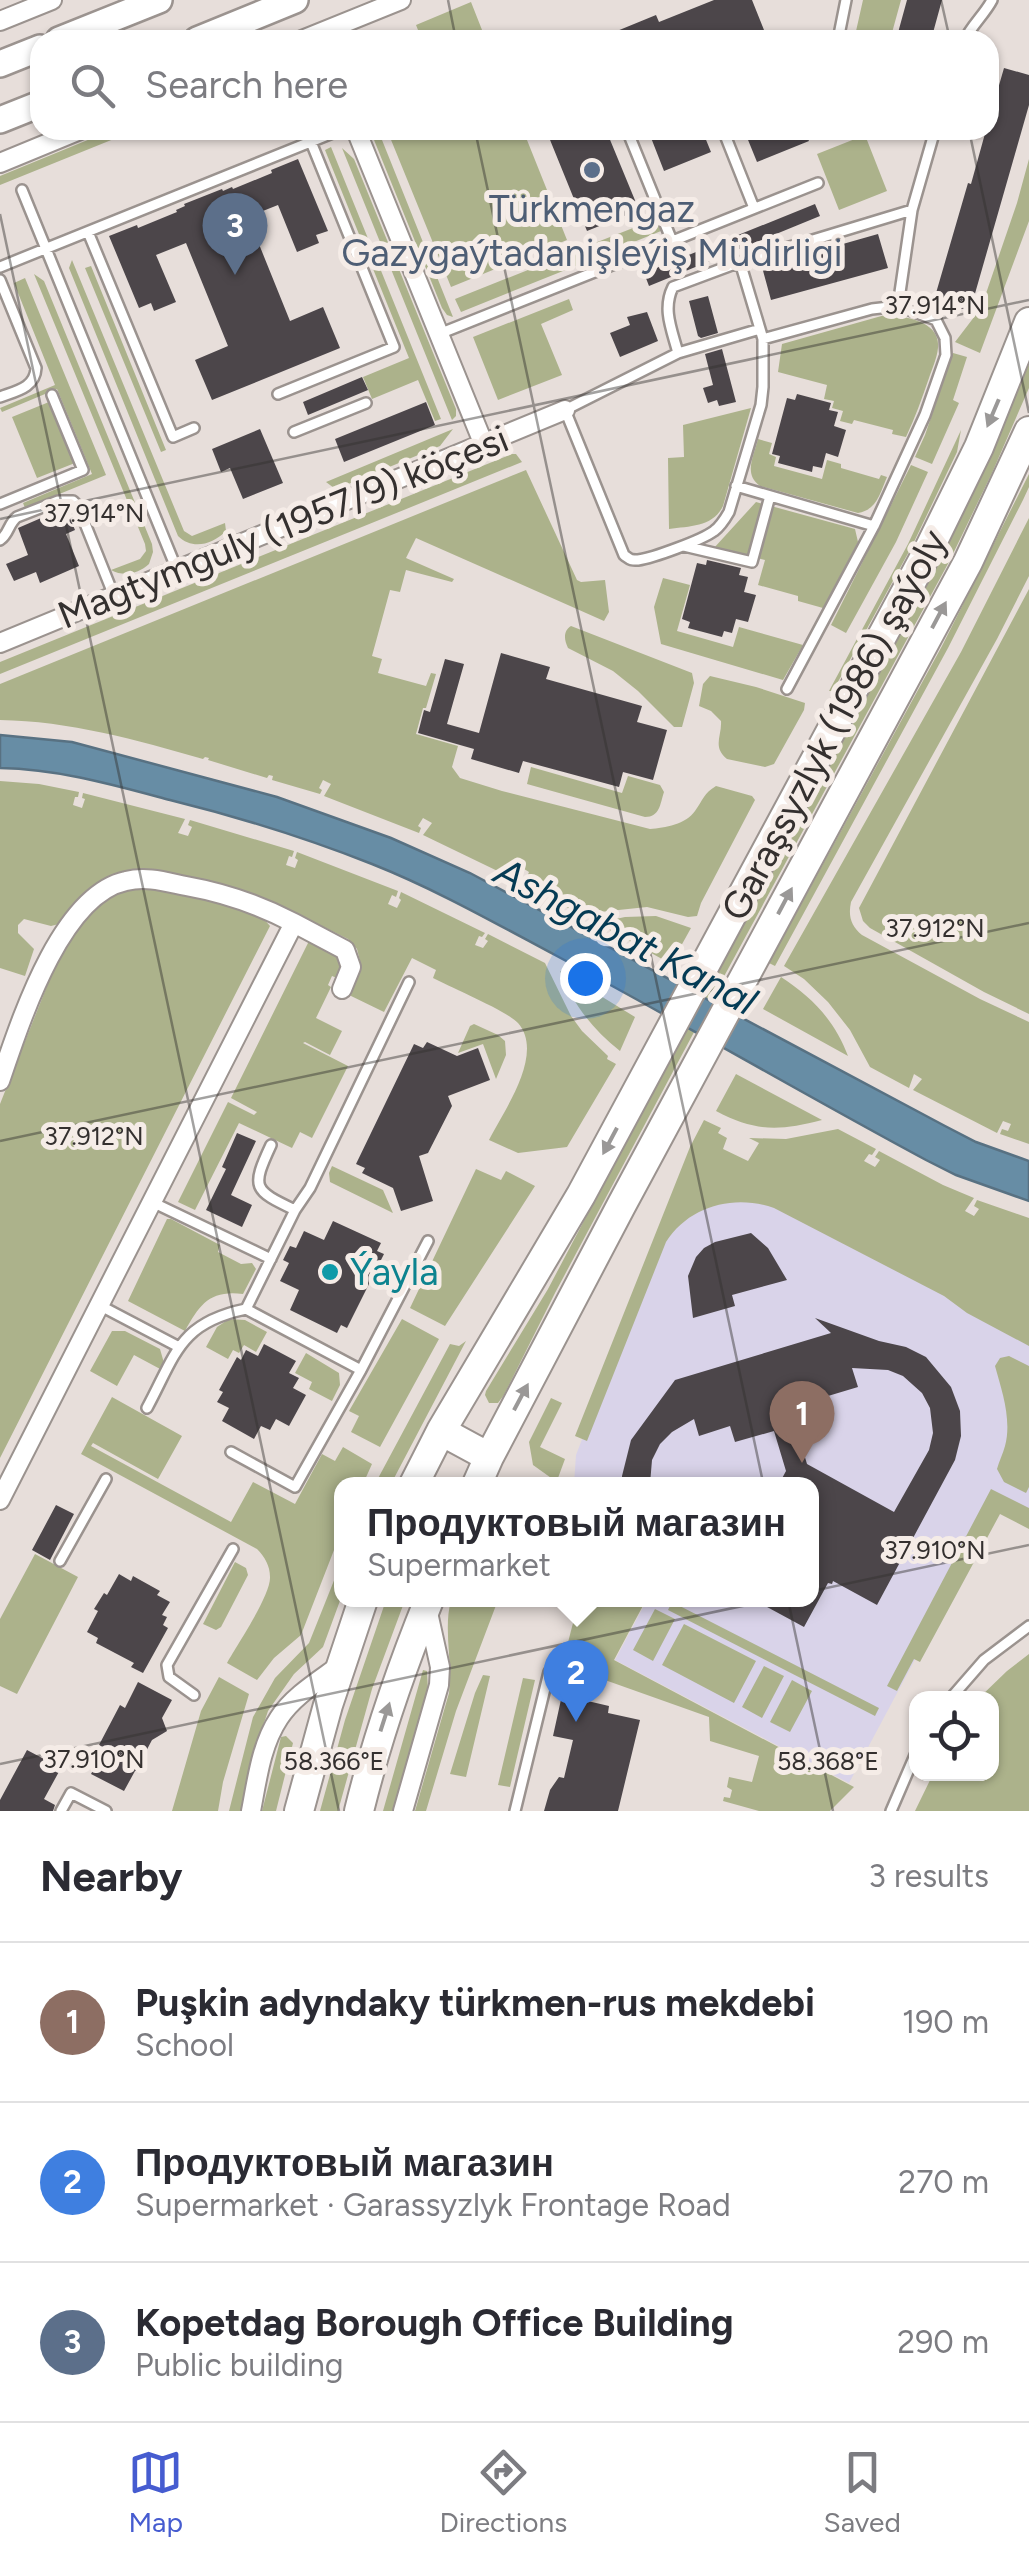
<!DOCTYPE html>
<html lang="en">
<head>
<meta charset="utf-8">
<style>
	:root { --surface:#fff; --page:#f2f2f3; --text:#2b2b33; --muted:#7c7c81; --line:#e1e1e2; --accent:#465cd0 }
	body { margin:0; font-family:Figtree,sans-serif; background:var(--page); color:var(--text) }
	.controls { position:absolute; right:30px; bottom:30px; display:grid; overflow:hidden; border-radius:20px; box-shadow:0 2px 8px #0004 }
	.controls button { width:90px; height:90px; display:grid; place-items:center; padding:0; border:0; border-bottom:2px solid var(--line); background:var(--surface); color:var(--text); font:50px sans-serif }
	.you { position:absolute; left:585px; top:978px; width:35px; height:35px; margin:-25px; border:8px solid #fff; border-radius:50%; background:#1a73e8; box-shadow:0 0 0 15px #1a73e833 }
	.badge { display:grid; place-items:center; width:65px; height:65px; border-radius:50%; background:var(--accent); color:#fff; font-size:32px; font-weight:700 }
	.pin { position:absolute; translate:-50% -82px; filter:drop-shadow(0 2px 5px #0008) }
	.pin::after { content:''; position:absolute; top:52px; width:35px; height:30px; background:inherit; clip-path:polygon(0 0,100% 0,50% 100%) }
	.popup { position:absolute; left:334px; top:1477px; width:485px; height:130px; box-sizing:border-box; display:grid; place-content:center; border-radius:20px; background:var(--surface); filter:drop-shadow(0 2px 8px #0005); font-size:32px; white-space:nowrap; color:var(--muted) }
	.popup b { font-size:38px; color:var(--text) }
	.popup::after { content:''; position:absolute; left:50%; top:100%; margin-left:-20px; border:20px solid transparent; border-top-color:var(--surface) }
	.list { margin:0; padding:0; list-style:none }
	h2 { display:flex; justify-content:space-between; align-items:center; height:130px; margin:0; padding:0 40px; font-size:42px }
	h2 small { font-size:32px; font-weight:400; color:var(--muted) }
	.list li { display:grid; grid-template-columns:65px 1fr auto; gap:30px; align-items:center; box-sizing:border-box; height:160px; padding:0 40px; border-top:2px solid var(--line) }
	.list b { display:block; font-size:38px; white-space:nowrap }
	.list p { margin:0; font-size:32px; white-space:nowrap; color:var(--muted) }
	.list em { font-size:32px; font-style:normal; color:var(--muted) }
	.icon { flex:none; width:55px; height:55px; fill:none; stroke:currentColor; stroke-width:2; stroke-linecap:round; stroke-linejoin:round }
	.map { position:relative; flex:none; width:1029px; height:1811px; overflow:hidden }
	.search { position:absolute; background:var(--surface); box-shadow:0 2px 8px #0004; left:30px; right:30px; top:30px; height:110px; display:flex; align-items:center; gap:25px; box-sizing:border-box; padding:0 35px; border-radius:30px; color:var(--muted); font-size:38px }
	.sheet { height:610px; background:var(--surface) }
	nav { display:flex; justify-content:space-around; align-items:center; box-sizing:border-box; height:140px; border-top:2px solid var(--line); background:var(--surface); font-size:28px; color:var(--muted) }
	nav a { display:grid; justify-items:center; gap:5px }
	nav .on { color:var(--accent) }
	.map>svg:first-child { display:block }
</style>
</head>
<body>
<div class="map">
<svg width="1029" height="1811" viewBox="0 0 1029 1811">
	<rect width="100%" height="100%" fill="#e7deda"/>
	<path fill="#d9d3e9" d="M694 1149 991 1261 1029 1272V1523L997 1506 849 1783 615 1660 647 1600H811V1484H574L576 1455Z"/>
	<path fill="#acb28b" d="M863 0H901L890 40H854Z
		M471 2 484 35 473 40H422L416 25Z
		M112 130H136L0 185V176Z
		M370 130H378L453 317 447 315 442 308Z
		M387 130H523L567 240 451 287Z
		M865 135 887 191 839 210 817 154Z
		M331 147 441 419 435 421 418 380 372 399 363 377 409 358 325 150Z
		M342 148 354 159 456 409V416L452 420Z
		M1029 159V221L980 353 955 342 981 308 1017 203Z
		M656 219 661 231 587 261 582 248Z
		M578 250 583 263 461 312 455 299Z
		M72 260 184 531 192 536 225 523 226 531C212 545 192 550 178 536L69 268Z
		M91 266 166 450 161 452 85 268Z
		M34 274 44 281 152 544 153 552 149 564C138 574 124 577 111 570L140 559 146 551 145 544Z
		M25 278 106 475 25 508 23 503 92 474 57 389 2 412 0 408 55 385 14 283Z
		M569 299 573 310 541 324 562 375 498 400 473 337Z
		M885 315C905 316 941 321 938 348 937 358 932 369 929 378 922 398 915 418 906 437L892 434 893 430 854 420 852 424 840 421 843 411 832 408 834 401 824 399 827 385 778 372 782 344Z
		M953 353 967 357 953 400 959 403 932 464 915 457 925 435Z
		M1029 364V388L992 473 950 560 709 1004 555 1293 504 1395 498 1403H489L485 1395 486 1391 548 1289 701 999 942 556 984 470Z
		M49 402 75 463 37 478 12 417Z
		M751 408 723 506C713 527 690 526 669 529L668 458 684 457 683 425Z
		M453 429 440 446 341 487 334 488 326 482Z
		M961 430 957 452 912 546 833 691H829L908 544Z
		M758 439 772 443 769 454 776 457 774 466 822 479 827 460 841 464V468L879 479 881 475 887 477C880 493 877 510 858 513L760 486C743 474 754 456 758 439Z
		M512 454H516L522 462 0 674V662Z
		M911 465 928 472 896 542 846 633 831 625Z
		M526 470 577 580 581 582 605 580 609 612 604 621 416 538 406 558 454 579 452 582 406 570 400 592 390 590 372 656 382 659 378 673 426 686 431 673 436 674 426 708H423L416 734 458 746 452 767 460 778 502 791 650 829C665 828 686 824 695 811 703 800 704 793 716 786L752 796 755 800 701 903 697 916 688 917 647 907 590 913 584 910 581 915 520 882 522 878 526 879 529 872 521 867 517 874 519 876 516 880 423 835 432 823 423 818 418 826 421 828 419 833 324 796 331 784 323 780 319 788 322 790 320 794 272 780 273 776 269 775 267 778 208 760 209 758 205 757 203 759C137 740 69 721 0 720V684Z
		M1029 474V487L1023 500 948 648 775 966 769 963 942 646Z
		M756 502 763 504 749 555 714 548Z
		M771 506 855 529 858 542 823 608 798 601V596L758 585 765 560 757 558Z
		M1029 518V576L997 639 851 902C848 916 851 926 862 935L980 999 1029 1022V1144L1000 1134 1002 1129 1008 1131 1011 1124 1003 1121 997 1133 913 1090 922 1079 914 1074 909 1088 870 1067 850 1030 828 1002 804 979 784 966 961 652Z
		M663 578 690 585 677 631 733 647 739 627 803 645 783 680 661 644 654 607Z
		M1029 589V1014L984 992 870 928 863 921 859 908Z
		M571 626 692 673 694 683 682 727H674L638 691 613 671 568 648C564 640 563 631 571 626Z
		M710 676 756 687 805 703 804 710 774 764 765 767 727 759C712 747 722 736 721 721L711 711 699 706 703 684Z
		M531 767 622 793 628 776 660 785 664 792C660 804 660 817 645 817L527 784Z
		M0 781 39 784 79 792 78 797H75L73 805 82 808 85 799 82 798 83 793 185 819 178 833 188 836 192 827 188 825 190 820 294 851 292 857 289 856 286 865 295 868 298 860 295 858 297 852 398 891 396 897 392 895 388 904 397 908 401 900 399 898 401 892 485 933 482 937 479 936 475 945 483 948 488 941 485 939 488 934 545 963 571 1016 582 1031 608 1056 607 1059 616 1064 567 1147 518 1153 489 1140C504 1110 545 1054 518 1023 507 1011 450 987 433 978L436 970 412 958 384 1012 349 995 361 965 357 949 348 939 277 904 251 895 208 884 147 873 78 902 59 924 51 926 24 919 18 925V933L34 949 25 976 0 968Z
		M149 885C183 893 249 898 270 926L0 1458V1104L53 971 75 925 88 910 126 887Z
		M656 916 691 928 671 964 597 923 625 917Z
		M309 941 338 955 342 964 337 978 332 976 328 985 331 987 316 1018 342 1031 330 1055 305 1042 303 1043 348 1066 312 1138 300 1132 292 1148 239 1123 195 1210 178 1202 228 1102 254 1115 257 1112 231 1098Z
		M560 971 635 1017 620 1051C592 1029 573 1004 560 971Z
		M781 977C812 997 835 1021 848 1056L763 1009Z
		M474 1024 498 1035 505 1041 506 1055 496 1079 483 1044 458 1053 470 1026Z
		M736 1074 822 1120C779 1131 756 1132 716 1111Z
		M704 1120 721 1128 718 1133 727 1138 723 1149 748 1161 759 1143 749 1138 786 1139 838 1129 876 1149 872 1155 869 1154 864 1161 875 1167 880 1160 875 1157 879 1151 943 1185 974 1198 965 1211 974 1216 979 1209 974 1206 977 1200 1029 1218V1346L967 1313 944 1296 774 1208C734 1194 689 1206 666 1242L587 1441 575 1436 690 1147Z
		M332 1166 383 1190 393 1213 330 1182 329 1173Z
		M476 1169 501 1180 506 1171 535 1186 445 1326 410 1308Z
		M167 1219H171L220 1245 218 1252 241 1264 252 1263 256 1269 243 1294C210 1290 200 1304 185 1331L128 1301Z
		M229 1319 245 1320 267 1332 256 1352 244 1345 239 1353 233 1350 228 1359 206 1347 217 1327Z
		M402 1319 439 1339 380 1447 351 1432 359 1416 349 1411Z
		M112 1331H125L160 1349 164 1363 162 1370 134 1355 117 1386 90 1371Z
		M466 1341 391 1484H375L450 1344 459 1346Z
		M306 1353 339 1373 340 1385 332 1401 309 1389 312 1382 295 1373Z
		M1009 1356 1029 1366V1487L1026 1493 1004 1482 997 1469C999 1461 1003 1454 1005 1446 1012 1420 1002 1391 995 1366L1000 1358Z
		M112 1397 182 1436 158 1479 93 1443 91 1446 231 1522 253 1482 295 1504 322 1454 335 1461 343 1447 372 1464 363 1484H341V1532L301 1635 274 1658 257 1680 227 1663C237 1645 271 1595 270 1577 270 1566 265 1557 257 1549L81 1454Z
		M551 1398 562 1403 540 1447 565 1459 558 1478 554 1480 533 1465 529 1442Z
		M991 1489 1029 1508V1529L1000 1514 920 1662 914 1659 897 1691 887 1686Z
		M35 1554 78 1577 17 1694 0 1686V1619Z
		M235 1562 246 1568 248 1575 221 1627 216 1630 203 1624Z
		M341 1563V1598L323 1647 294 1674 268 1711 260 1735 241 1811H229L253 1717 275 1678 309 1643Z
		M386 1600H405L372 1689 338 1811H320L345 1720Z
		M451 1600H498L456 1711 426 1811H415L449 1693C453 1662 443 1630 451 1600Z
		M579 1600H646L614 1660 854 1787 830 1811H759L723 1801 724 1797 730 1798 732 1790 727 1787 729 1777 752 1782 759 1756 710 1741 709 1717 574 1669 567 1658 566 1650Z
		M672 1602 879 1708 875 1716 668 1610Z
		M655 1609 675 1619 653 1661 633 1650Z
		M684 1624 756 1661 734 1703 662 1665Z
		M1029 1654V1811H915L933 1774H992V1699L979 1698 1007 1671Z
		M764 1666 784 1676 762 1718 742 1707Z
		M423 1670 427 1671 428 1691 396 1811H383Z
		M483 1675 490 1676 466 1777 450 1774 475 1693Z
		M219 1677 249 1694 223 1782 218 1811H172L201 1711Z
		M523 1678 535 1680 510 1787 498 1785Z
		M792 1680 812 1691 790 1732 770 1722Z
		M286 1736 293 1743 276 1811H262L281 1737Z"/>
	<path fill="#678da5" stroke="#587182" stroke-width="2.5" d="M0 735 72 742 277 797 391 838 470 873 945 1126 976 1142 1029 1161V1201L956 1175 926 1160C801 1093 679 1021 555 955 495 923 435 889 372 864 306 838 239 817 170 800 114 785 59 769 0 768Z"/>
	<path fill="#4c464a" fill-rule="evenodd" d="M714 0H752L768 40H595L656 15 659 22Z
		M907 0H942L931 40H896Z
		M1004 68 1029 75V105L970 311 934 300 968 183 971 184 986 130H989V120Z
		M546 130H606L639 210 587 231Z
		M648 130H702L711 152 664 171Z
		M744 130H804L809 141 757 162Z
		M298 159 328 231 316 235 319 243 297 252 278 205 248 217 290 321 323 307 340 348 212 400 195 360 228 346 186 243 156 255 176 302 154 311 151 303 139 308 109 236 137 225 138 228 177 212 176 210 185 206 184 204 222 189 223 191 232 187 233 189 272 173 271 170Z
		M815 204 820 216 649 286 644 273Z
		M878 234 888 268 771 300 762 267Z
		M708 296 718 333 701 338 698 336 689 301Z
		M647 312 658 341 620 357 610 333 630 325 627 317Z
		M722 349 736 402 719 406 717 400 708 403 703 388 713 385 705 354Z
		M362 377 368 390 308 415 303 402Z
		M797 394 831 403 829 410 838 412 834 426 846 430 838 457 826 453 822 468 813 466 812 472 778 463 780 456 772 454 787 398 795 400Z
		M426 402 435 425 344 462 335 439Z
		M260 429 283 483 243 499 230 468 221 472 212 449Z
		M62 509H66L75 530 66 534 79 566 40 583 36 572 14 581 6 564 28 555 18 528Z
		M707 560 741 568 739 575 748 577 744 592 756 595 748 622 736 619 732 633 724 631 722 637 688 628 690 622 682 619 697 563 706 565Z
		M501 653 550 667 546 679 642 706 637 722 667 730 653 780 623 772 619 787 523 761 519 773 471 759 474 749 418 733 424 710 430 712 445 659 464 664 447 724 479 733Z
		M427 1042 457 1056 478 1048 490 1080 448 1096 452 1106 428 1153 419 1156 433 1201 401 1211 393 1188 362 1173 365 1168 356 1164 414 1044 423 1048Z
		M237 1133 256 1141 231 1195 252 1205 242 1227 206 1210 226 1169 222 1167Z
		M333 1221 381 1243 377 1251 384 1254 347 1328 341 1325 337 1333 290 1310 299 1290 280 1281 289 1263 283 1260 290 1246 296 1248 304 1231 324 1240Z
		M751 1233 768 1248 787 1280 732 1295 735 1306 693 1318 688 1276 696 1257 704 1248 715 1242Z
		M815 1318 879 1341 906 1347 926 1357 951 1387 960 1411 961 1436 955 1460 877 1605 833 1581 832 1584 828 1583 804 1627 754 1600H811V1484H779L786 1471 774 1431 735 1442 730 1426 699 1436 694 1419 672 1432 660 1444 652 1460 650 1484H622V1476L631 1440 675 1380 831 1333ZM852 1368 888 1370 903 1376 922 1393 930 1408 933 1433 929 1450 894 1512 807 1464 795 1424 833 1413 828 1396 858 1387Z
		M264 1344 296 1361 289 1373 299 1378 293 1388 306 1395 289 1426 276 1419 270 1430 261 1426 254 1439 222 1421 229 1408 217 1402 223 1392 219 1390 237 1357 241 1360 246 1350 258 1356Z
		M56 1505 74 1514 50 1560 32 1550Z
		M119 1574 131 1581 133 1576 160 1591 157 1595 170 1602 162 1615 167 1617 163 1625 168 1628 143 1673 131 1667 134 1663 96 1643 98 1638 87 1632 98 1611 94 1609 104 1593 107 1595Z
		M138 1682 172 1700 162 1718 167 1731 152 1740 144 1755 146 1768 135 1771 124 1791 91 1774 105 1748 99 1745 120 1705 125 1708Z
		M562 1695 609 1706 608 1713 640 1720 618 1811H544L550 1790 559 1777 564 1778 573 1740 553 1736Z
		M27 1750 61 1768 44 1799 55 1805 53 1811H0V1800Z"/>
	<g fill="none" stroke-linecap="round" stroke-linejoin="round">
		<defs>
			<path id="lane" d="M838 40 846 0
				M965 40C970 27 985 14 992 0
				M627 130 672 241
				M723 130 754 208
				M22 190 177 570
				M88 232 173 437 194 428
				M740 262 912 210
				M0 267 340 130
				M0 280 36 368C35 388 16 391 0 397
				M439 334 818 183
				M763 339V387L761 405 729 512C725 519 721 526 714 531 702 540 653 558 638 560 630 560 631 560 624 555L565 410 678 353C672 330 662 309 673 287L740 262 763 339 872 309 898 306 912 210 935 130
				M678 353 760 329
				M278 394 394 347 311 142
				M294 432 366 403
				M736 486 874 526
				M0 504 83 470 52 395
				M0 540C9 534 8 524 17 517L58 501H73L78 506 114 596
				M684 546 752 562 770 496
				M787 689 874 526 925 415 946 355 945 338 936 320 898 306
				M271 1145C251 1188 253 1190 295 1210
				M152 1202 271 1259
				M99 1305 179 1347
				M361 1370 246 1309 295 1210 310 1188 409 982
				M147 1408C176 1354 179 1323 246 1309
				M231 1452 295 1487 361 1370 428 1241
				M60 1561 106 1479
				M194 1695 169 1677 167 1665 233 1549
				M950 1699 984 1660 1029 1626
				M61 1811 71 1793 106 1811
				M515 1811 549 1672
				M891 1811 916 1753"/>
			<path id="street" d="M0 21 52 0
				M302 40 401 0
				M356 130 484 445
				M0 163 80 130
				M0 643 565 410
				M0 1081C20 1023 60 895 126 881 147 876 166 882 186 886 225 893 260 905 294 923
				M0 1500 294 923 345 950 351 967 342 989
				M251 1811C257 1780 261 1745 279 1718 293 1696 320 1680 340 1665
				M403 1811 439 1685 440 1667 427 1608"/>
			<path id="secondary" d="M59 40 159 0
				M197 40 295 0
				M0 64 40 48
				M0 120 40 104"/>
			<path id="primary" d="M441 1431 489 1457
				M414 1484 441 1431 581 1195 929 549 979 447 1029 322
				M477 1484 489 1457 621 1206 968 562 1029 431
				M299 1811 328 1705 363 1600
				M359 1811C377 1738 401 1669 429 1600"/>
		</defs>
		<use href="#lane" stroke="#9b938f" stroke-width="14"/>
		<use href="#street" stroke="#9b938f" stroke-width="22"/>
		<use href="#secondary" stroke="#9b938f" stroke-width="30"/>
		<use href="#primary" stroke="#9b938f" stroke-width="32"/>
		<use href="#lane" stroke="#fff" stroke-width="9"/>
		<use href="#street" stroke="#fff" stroke-width="18"/>
		<use href="#secondary" stroke="#fff" stroke-width="25"/>
		<use href="#primary" stroke="#fff" stroke-width="28"/>
	</g>
	<defs><path id="oneway-solid" d="M-6-.8H1V-3.2L6.5 0L1 3.2V.8H-6Z" transform="scale(2.5)"/></defs>
	<g fill="#9a9897">
		<use href="#oneway-solid" transform="translate(993 413) rotate(113)"/>
		<use href="#oneway-solid" transform="translate(939 615) rotate(-62)"/>
		<use href="#oneway-solid" transform="translate(785 901) rotate(-62)"/>
		<use href="#oneway-solid" transform="translate(610 1141) rotate(118)"/>
		<use href="#oneway-solid" transform="translate(521 1397) rotate(-62)"/>
		<use href="#oneway-solid" transform="translate(385 1717) rotate(-72)"/>
	</g>
	<path fill="none" stroke="#34302f" stroke-width="2.5" stroke-opacity="0.45" d="M448 0 456 40M941 0 950 40M475 130 833 1811M969 130 1029 413M0 214 339 1811M0 519 1029 300M0 1141 1029 923M0 1764 1029 1545"/>
	<circle fill="#5c6f8a" stroke="#f5ece7" stroke-width="4" cx="592" cy="170" r="10"/>
	<circle fill="#0f9aa8" stroke="#f5ece7" stroke-width="4" cx="330" cy="1272" r="10"/>
	<g text-anchor="middle" stroke-width="10" stroke-linejoin="round" paint-order="stroke">
		<g font-size="38" fill="#4e5e75" stroke="#f5ece7">
			<text x="592" y="222">Türkmengaz<tspan x="592" dy="44">Gazygaýtadanişleýiş Müdirligi</tspan></text>
		</g>
		<g font-size="38" fill="#34302f" stroke="#f5ece7">
			<text transform="translate(283 527) rotate(-22)" y="13">Magtymguly (1957/9) köçesi</text>
			<text transform="translate(834 725) rotate(-62)" y="13">Garaşsyzlyk (1986) şaýoly</text>
		</g>
		<g font-size="38" fill="#0d838f" stroke="#f5ece7" text-anchor="start">
			<text x="350" y="1285">Ýayla</text>
		</g>
		<g font-size="40" font-style="italic" fill="#053b54" stroke="#f5ece7">
			<text transform="translate(626 936) rotate(28)" y="14">Ashgabat Kanal</text>
		</g>
	</g>
	<g font-size="25" text-anchor="middle" fill="#34302f" stroke="#f5ece7" stroke-width="10" stroke-linejoin="round" paint-order="stroke">
		<text x="935" y="314">37.914°N</text>
		<text x="94" y="522">37.914°N</text>
		<text x="935" y="937">37.912°N</text>
		<text x="94" y="1145">37.912°N</text>
		<text x="935" y="1559">37.910°N</text>
		<text x="94" y="1768">37.910°N</text>
		<text x="334" y="1770">58.366°E</text>
		<text x="828" y="1770">58.368°E</text>
	</g>
</svg>
<div class="controls">
<button><svg class="icon" aria-label="locate" viewBox="0 0 24 24"><circle cx="12" cy="12" r="6"/><path d="M12 2v4M12 18v4M2 12h4M18 12h4"/></svg></button>
</div>
<div class="you"></div>
<div class="pin badge" style="left:802px;top:1463px;background:#8d6e63">1</div>
<div class="pin badge" style="left:576px;top:1722px;background:#3f7fe0">2</div>
<div class="popup"><b>Продуктовый магазин</b>Supermarket</div>
<div class="pin badge" style="left:235px;top:275px;background:#5c6f8a">3</div>
<div class="search"><svg class="icon" aria-label="search" viewBox="0 0 24 24"><circle cx="10" cy="10" r="6"/><path d="M15 15l6 6"/></svg>Search here</div>
</div>
<section class="sheet">
<h2>Nearby<small>3 results</small></h2>
<ul class="list">
<li><span class="badge" style="background:#8d6e63">1</span><div><b>Puşkin adyndaky türkmen-rus mekdebi</b><p>School</p></div><em>190 m</em></li>
<li><span class="badge" style="background:#3f7fe0">2</span><div><b>Продуктовый магазин</b><p>Supermarket · Garassyzlyk Frontage Road</p></div><em>270 m</em></li>
<li><span class="badge" style="background:#5c6f8a">3</span><div><b>Kopetdag Borough Office Building</b><p>Public building</p></div><em>290 m</em></li>
</ul>
</section>
<nav>
<a class="on"><svg class="icon" aria-label="map" viewBox="0 0 24 24"><path d="M3 6l6-2 6 2 6-2v14l-6 2-6-2-6 2zM9 4v14M15 6v14"/></svg>Map</a>
<a><svg class="icon" aria-label="directions" viewBox="0 0 24 24"><path d="M12 3l9 9-9 9-9-9zM9 14v-3h6M13 9l2 2-2 2"/></svg>Directions</a>
<a><svg class="icon" aria-label="saved" viewBox="0 0 24 24"><path d="M7 4h10v16l-5-4-5 4z"/></svg>Saved</a>
</nav>
</body>
</html>
